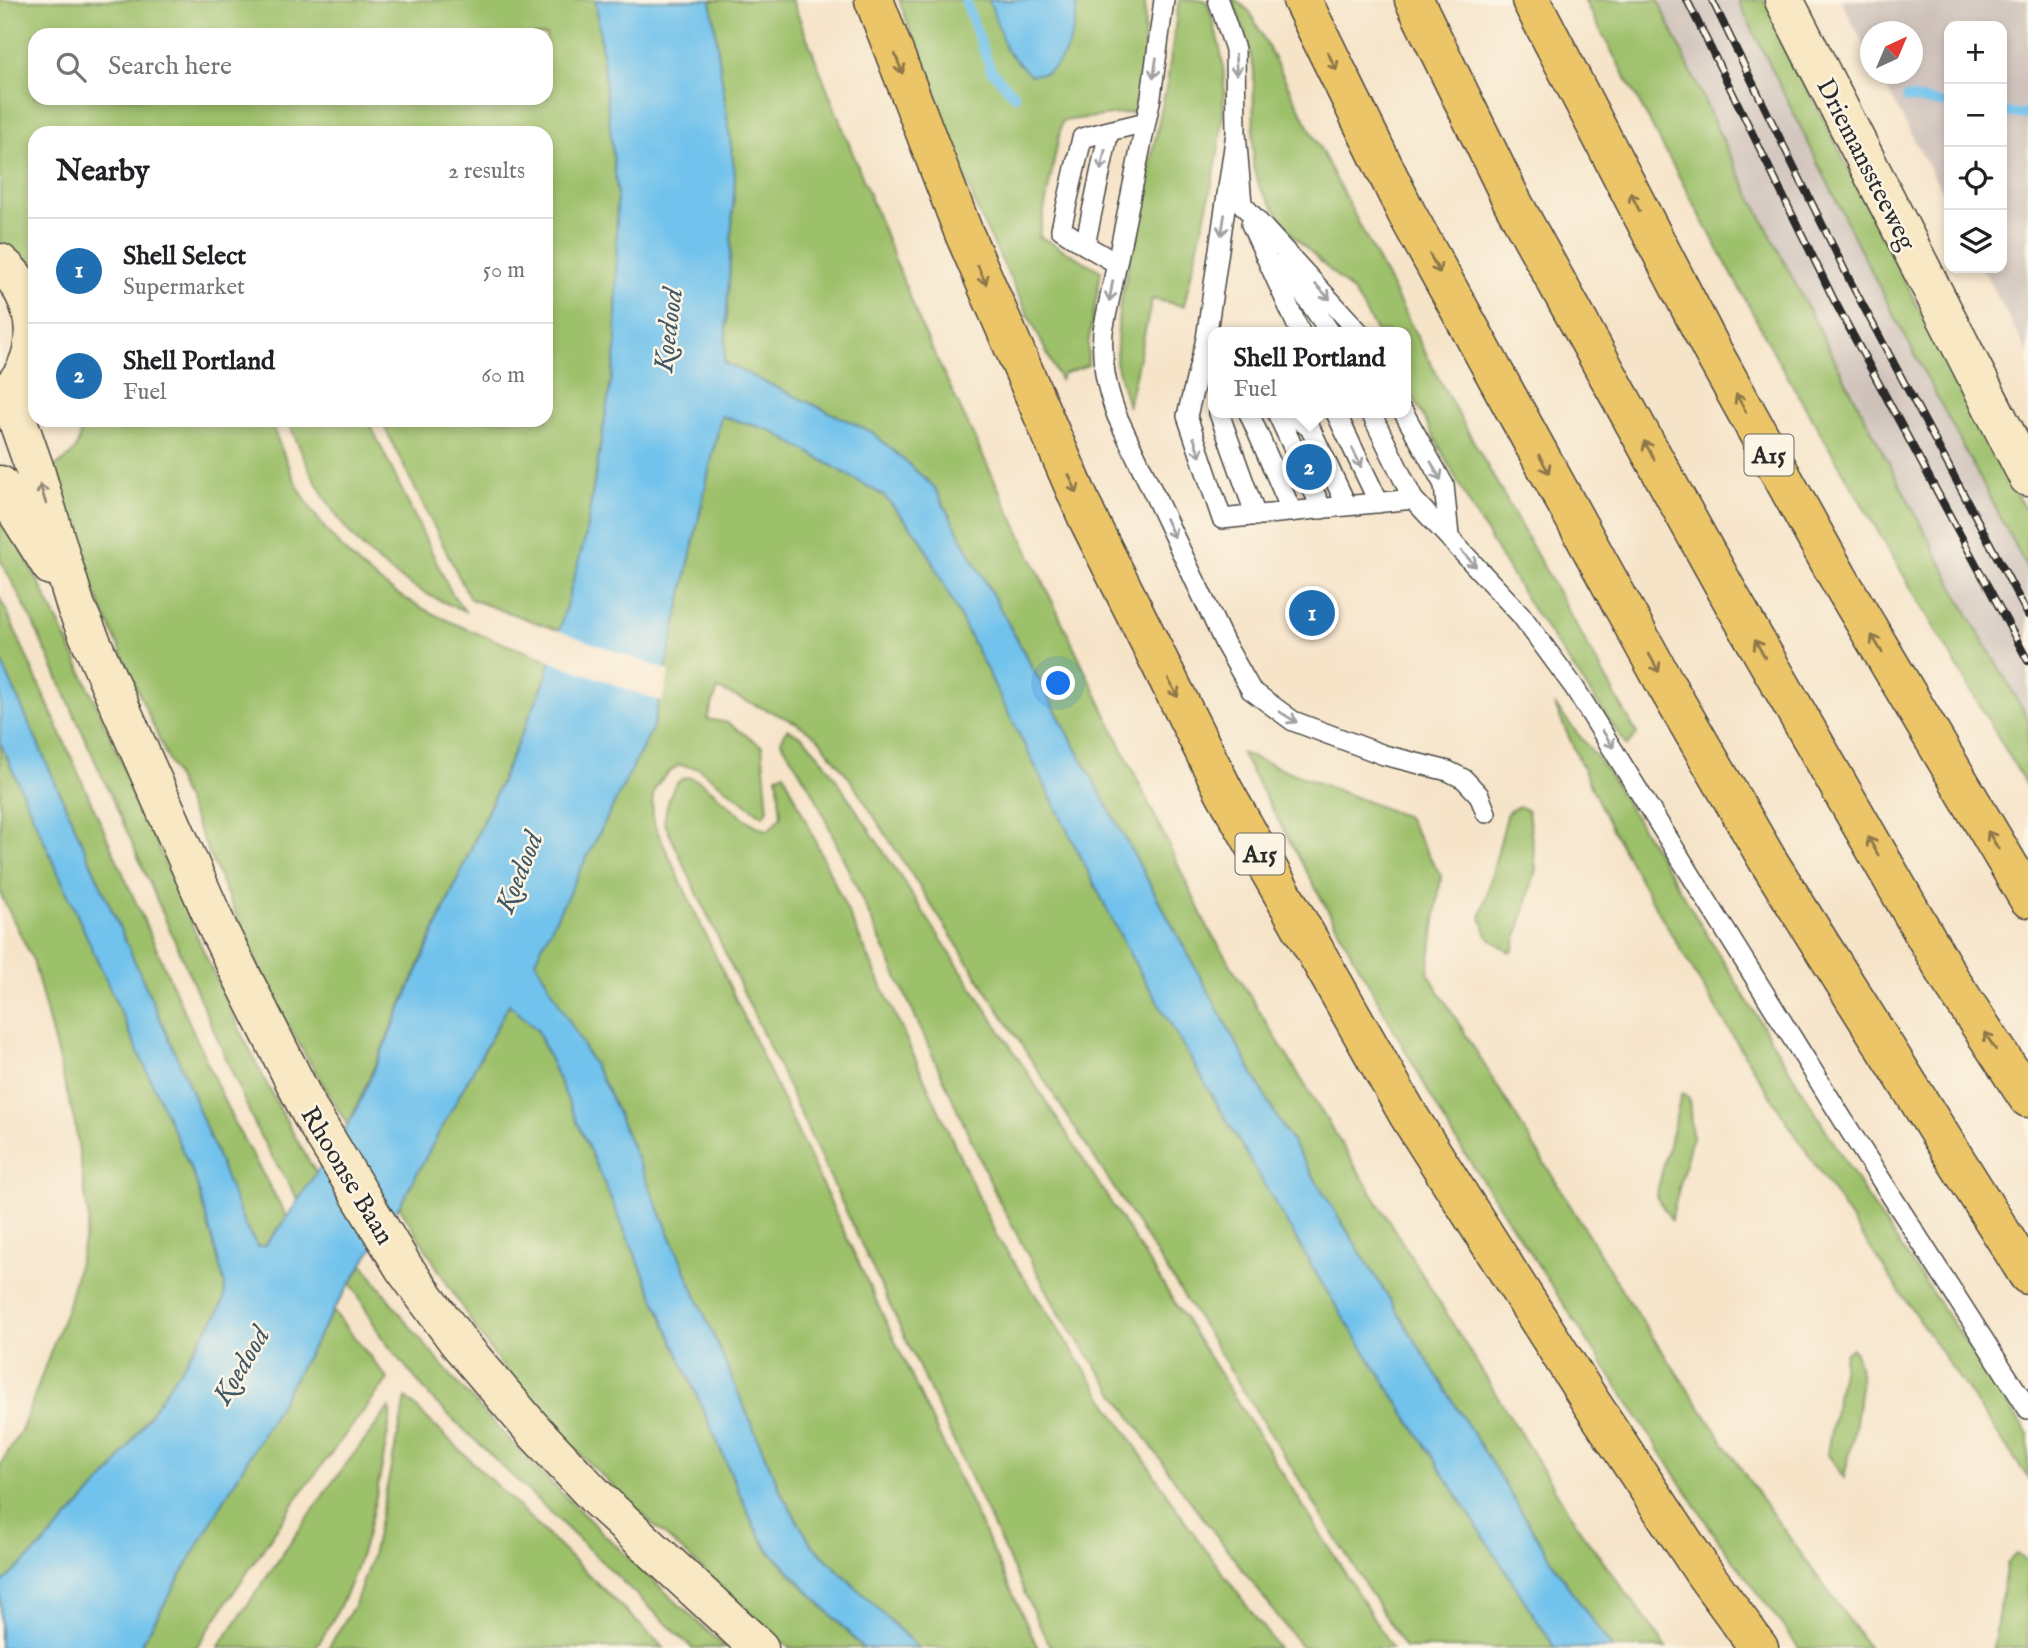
<!DOCTYPE html>
<html lang="en">
<head>
<meta charset="utf-8">
<style>
	:root { --surface:#fff; --page:#f2f2f2; --text:#202124; --muted:#757577; --line:#e0e0e0; --accent:#1f6fb2 }
	body { margin:0; font-family:"IM FELL English",serif; background:var(--page); color:var(--text) }
	.controls { position:absolute; right:21px; top:21px; display:grid; overflow:hidden; border-radius:14px; box-shadow:0 4px 10px #0003 }
	.controls button { width:63px; height:63px; display:grid; place-items:center; padding:0; border:0; border-bottom:2px solid var(--line); background:var(--surface); color:var(--text); font:35px sans-serif }
	.compass { position:absolute; left:1860px; top:21px; width:63px; height:63px; border-radius:50%; background:var(--surface); box-shadow:0 4px 10px #0003; rotate:44deg }
	.you { position:absolute; left:1059px; top:684px; width:24px; height:24px; margin:-18px; border:5px solid #fff; border-radius:50%; background:#1a73e8; box-shadow:0 0 0 10px #1a73e833 }
	.badge { display:grid; place-items:center; width:46px; height:46px; border-radius:50%; background:var(--accent); color:#fff; font-size:23px; font-weight:700 }
	.pin { position:absolute; translate:-50% -50%; border:4px solid #fff; box-shadow:0 2px 7px #0006 }
	.popup { position:absolute; left:1208px; top:327px; width:203px; height:91px; box-sizing:border-box; display:grid; place-content:center; border-radius:14px; background:var(--surface); filter:drop-shadow(0 2px 5px #0005); font-size:23px; white-space:nowrap; color:var(--muted) }
	.popup b { font-size:26px; color:var(--text) }
	.popup::after { content:''; position:absolute; left:50%; top:100%; margin-left:-14px; border:14px solid transparent; border-top-color:var(--surface) }
	.list { margin:0; padding:0; list-style:none }
	h2 { display:flex; justify-content:space-between; align-items:center; height:91px; margin:0; padding:0 28px; font-size:30px }
	h2 small { font-size:23px; font-weight:400; color:var(--muted) }
	.list li { display:grid; grid-template-columns:46px 1fr auto; gap:21px; align-items:center; box-sizing:border-box; height:105px; padding:0 28px; border-top:2px solid var(--line) }
	.list b { display:block; font-size:26px; white-space:nowrap }
	.list p { margin:0; font-size:23px; white-space:nowrap; color:var(--muted) }
	.list em { font-size:23px; font-style:normal; color:var(--muted) }
	.icon { flex:none; width:38px; height:38px; fill:none; stroke:currentColor; stroke-width:2; stroke-linecap:round; stroke-linejoin:round }
	.map { position:relative; flex:none; width:2028px; height:1648px; overflow:hidden }
	.search { position:absolute; background:var(--surface); box-shadow:0 4px 10px #0003; left:28px; top:28px; width:525px; height:77px; display:flex; align-items:center; gap:18px; box-sizing:border-box; padding:0 24px; border-radius:21px; color:var(--muted); font-size:26px }
	.panel { position:absolute; background:var(--surface); box-shadow:0 4px 10px #0003; left:28px; top:126px; width:525px; height:301px; border-radius:21px }
	.map>svg:first-child { display:block }
</style>
</head>
<body>
<div class="map">
<svg width="2028" height="1648" viewBox="0 0 2028 1648">
	<rect width="100%" height="100%" fill="#fcf5e5"/>
	<filter id="ink" filterUnits="userSpaceOnUse"><feTurbulence type="fractalNoise" baseFrequency=".0143" numOctaves="2"/><feDisplacementMap in="SourceGraphic" scale="14" xChannelSelector="R" yChannelSelector="G"/><feConvolveMatrix kernelMatrix="1 2 1 2 8 2 1 2 1" color-interpolation-filters="sRGB"/></filter>
	<filter id="wash" filterUnits="userSpaceOnUse"><feTurbulence type="fractalNoise" baseFrequency=".00686" numOctaves="4" result="noise"/><feDisplacementMap in="SourceGraphic" scale="28" xChannelSelector="R" yChannelSelector="G"/><feGaussianBlur stdDeviation="1.57" result="paint"/><feColorMatrix in="noise" values="0 0 0 0 0 0 0 0 0 0 0 0 0 0 0 0 0 1.4 0 .05"/><feComposite in="paint" operator="in"/></filter>
	<g filter="url(#wash)">
		<rect width="100%" height="100%" fill="#f6e4c9"/>
		<path fill="#cec1ba" d="M1658 0H1738L1872 273 2028 570V718L1969 616 1803 299 1720 135Z
			M1841 0H2028V354L1982 268H2002V26H1949V205L1879 74H1912V32H1870V57Z"/>
		<path fill="#9dc06a" stroke="#64764a" stroke-width="2" fill-rule="evenodd" d="M0 0H596L617 191 616 352 585 538 560 631 470 599 381 420H546V133H35V281L0 246ZM35 35H546V98H35Z
			M711 0H792L922 328 1208 928 1580 1530 1667 1648H1612L1565 1582 1277 1118 934 487 872 432 724 363 735 175Z
			M899 0H1145L1144 62 1135 112 1062 121 1039 236 1101 271 1088 345V365L1063 374 1060 380 979 214Z
			M1179 0H1205L1208 5C1215 29 1223 53 1224 78 1227 145 1198 239 1184 306L1152 299 1128 407 1116 362 1119 310 1167 83Z
			M1232 0H1236L1250 12 1442 385 1637 734 1627 746 1531 607 1476 516 1405 382V332H1377L1354 293 1294 236 1260 188 1253 167 1254 70 1246 36Z
			M1584 0H1658L1720 135 1803 299 1969 616 2028 718V788L1779 362Z
			M1738 0H1764L1946 363 2028 515V570L1872 273Z
			M721 416 770 430 884 496 920 537 1129 953 1326 1290 1555 1648H1405L1201 1323 850 779 817 737 795 722 718 689 707 719 728 723 762 746 768 810 763 816 698 768 679 765C652 784 650 791 654 824L1038 1648H918L812 1545 783 1497 608 1091 534 960 653 727Z
			M81 420H270C282 450 292 480 310 507 368 599 455 625 551 661L545 681 348 1126 284 1019 260 970 77 551 48 470C73 458 81 449 81 420Z
			M288 420H368L451 592 465 611C365 573 326 516 288 420Z
			M0 510C121 724 191 963 316 1173L298 1200 259 1134 126 829 30 616 0 559Z
			M0 597 234 1123 287 1217 265 1245 258 1247 246 1228 181 1066 0 658Z
			M1554 704 1606 769 1867 1197 2028 1434V1478C1882 1268 1737 1057 1614 833 1592 792 1574 747 1554 704Z
			M787 729 803 737 824 761C1018 1054 1206 1350 1392 1648H1302L1179 1486 1059 1313 998 1199 814 794 781 741Z
			M0 742 196 1181 225 1284 224 1300 218 1313 112 1471 42 1546 0 1585V1465L22 1429 69 1302 89 1221 75 1124 33 960 0 893Z
			M1241 753 1407 817 1441 876 1428 973 1630 1303 1758 1494 1869 1648H1799L1717 1538 1450 1131Z
			M784 773 997 1237 1189 1527 1278 1648H1052L1046 1639 664 822C679 721 725 823 769 830L781 816 777 775Z
			M1519 806 1528 811 1536 869 1513 951 1509 952 1487 936 1481 917 1508 812Z
			M509 1004 537 1030 754 1526 769 1551 863 1648H789C704 1569 613 1493 536 1407 482 1348 442 1273 399 1206Z
			M1682 1093 1689 1098 1692 1137 1671 1220 1656 1196Z
			M363 1264C465 1409 596 1528 726 1648H692L433 1400 382 1338 351 1283Z
			M333 1311 388 1379 303 1490 196 1648H139Z
			M1852 1348C1872 1375 1850 1446 1844 1478L1827 1453 1845 1354Z
			M406 1398 664 1648H328L355 1604 372 1556Z
			M389 1408 391 1413C378 1495 364 1579 315 1648H218L328 1488Z
			M2016 1554 2028 1561V1648H1993L2007 1563Z"/>
		<path fill="#71c2ec" stroke="#4e768c" stroke-width="2" d="M596 0H711L735 175 724 363 872 432 934 487 1277 1118 1565 1582 1612 1648H1555L1326 1290 1129 953 920 537 884 496 770 430 721 416 653 727 535 960 608 1091 783 1497 812 1545 918 1648H863L769 1550 754 1526 537 1030 509 1004 401 1203 333 1311 139 1648H0V1585L42 1546 112 1471 218 1313 224 1300 225 1284 196 1181 0 742V658L181 1066 246 1228 258 1247 265 1245 282 1225 354 1115 545 681 585 538 616 352 617 191Z
			M989 0H1076C1078 22 1069 60 1047 72 1043 74 1035 74 1030 75L1006 50Z"/>
		<path fill="#f6e4c9" d="M557 630 669 671 662 702 548 660Z"/>
		<g fill="none" stroke-linecap="round" stroke-linejoin="round">
			<path stroke="#71c2ec" stroke-width="10" d="M965 0 991 70 1015 96
				M1907 98 1949 104
				M2002 112 2028 115"/>
		</g>
	</g>
	<g filter="url(#ink)">
		<g fill="none" stroke-linecap="round" stroke-linejoin="round">
			<defs>
				<path id="lane" d="M1164 0 1151 97 1103 331C1101 362 1106 387 1117 416L1225 644 1251 690 1293 721 1384 755 1448 771 1464 779 1479 795 1486 813
					M1218 0 1235 49 1236 133 1242 204 1359 332
					M1236 133 1206 339 1187 416 1222 519 1413 499 1521 615 1574 687 1855 1139 2028 1409
					M1251 224 1300 332
					M1085 245 1061 229 1082 138 1109 131
					M1116 263 1085 245 1109 131 1146 122
					M1282 263 1330 332
					M1219 413 1256 516
					M1249 413 1292 512
					M1277 413 1322 509
					M1290 413 1310 428 1347 506
					M1336 413 1379 503
					M1371 413 1413 499
					M1404 413 1444 485 1449 536"/>
				<path id="secondary" d="M1784 0 2028 477
					M0 263C43 299 47 363 0 399
					M8 393 34 467 76 607 219 931 311 1114 404 1268 459 1343 534 1431 598 1499 759 1648
					M0 485 51 566"/>
				<path id="highway" d="M874 0 963 231 1087 517 1224 791 1409 1116 1592 1404 1704 1573 1759 1648
					M1302 0 1406 212 1666 685 1767 859 2028 1275
					M1414 0 1513 203 1732 600 1951 981 2028 1098
					M1531 0 1713 352 1839 579 2028 898"/>
			</defs>
			<use href="#lane" stroke="#494743" stroke-width="22"/>
			<use href="#secondary" stroke="#494743" stroke-width="41"/>
			<use href="#highway" stroke="#494743" stroke-width="41"/>
			<use href="#lane" stroke="#fff" stroke-width="19"/>
			<use href="#secondary" stroke="#f8e8c3" stroke-width="38"/>
			<use href="#highway" stroke="#edc569" stroke-width="38"/>
			<defs>
				<path id="rail" d="M1687 0 1834 300 2028 661
					M1712 0 1851 283 2028 615"/>
			</defs>
			<use href="#rail" stroke="#2b2b2b" stroke-width="8"/>
			<use href="#rail" stroke="#fcf5e5" stroke-width="5" stroke-dasharray="16" stroke-linecap="butt"/>
		</g>
		<defs><path id="oneway-shaft" d="M-6 0H5M1.5-3L5.5 0L1.5 3" fill="none" stroke-width="1.6" stroke-linecap="round" stroke-linejoin="round" transform="scale(1.75)"/></defs>
		<g stroke="#8c784a">
			<use href="#oneway-shaft" transform="translate(1332 61) rotate(64)"/>
			<use href="#oneway-shaft" transform="translate(899 64) rotate(69)"/>
			<use href="#oneway-shaft" transform="translate(1635 202) rotate(-117)"/>
			<use href="#oneway-shaft" transform="translate(1435 264) rotate(61)"/>
			<use href="#oneway-shaft" transform="translate(982 275) rotate(66)"/>
			<use href="#oneway-shaft" transform="translate(1741 403) rotate(-119)"/>
			<use href="#oneway-shaft" transform="translate(1649 450) rotate(-119)"/>
			<use href="#oneway-shaft" transform="translate(1544 464) rotate(61)"/>
			<use href="#oneway-shaft" transform="translate(1073 484) rotate(66)"/>
			<use href="#oneway-shaft" transform="translate(1877 644) rotate(-121)"/>
			<use href="#oneway-shaft" transform="translate(1760 649) rotate(-120)"/>
			<use href="#oneway-shaft" transform="translate(1654 663) rotate(61)"/>
			<use href="#oneway-shaft" transform="translate(1173 688) rotate(63)"/>
			<use href="#oneway-shaft" transform="translate(1993 840) rotate(-121)"/>
			<use href="#oneway-shaft" transform="translate(1873 846) rotate(-120)"/>
			<use href="#oneway-shaft" transform="translate(1990 1041) rotate(-123)"/>
		</g>
		<g stroke="#a0a0a0">
			<use href="#oneway-shaft" transform="translate(1236 65) rotate(86)"/>
			<use href="#oneway-shaft" transform="translate(1155 68) rotate(98)"/>
			<use href="#oneway-shaft" transform="translate(1103 160) rotate(102)"/>
			<use href="#oneway-shaft" transform="translate(1223 225) rotate(99)"/>
			<use href="#oneway-shaft" transform="translate(1111 291) rotate(100)"/>
			<use href="#oneway-shaft" transform="translate(1323 292) rotate(46)"/>
			<use href="#oneway-shaft" transform="translate(1197 447) rotate(71)"/>
			<use href="#oneway-shaft" transform="translate(1357 458) rotate(65)"/>
			<use href="#oneway-shaft" transform="translate(1436 471) rotate(61)"/>
			<use href="#oneway-shaft" transform="translate(1170 528) rotate(65)"/>
			<use href="#oneway-shaft" transform="translate(1469 559) rotate(47)"/>
			<use href="#oneway-shaft" transform="translate(1288 717) rotate(32)"/>
			<use href="#oneway-shaft" transform="translate(1608 739) rotate(57)"/>
		</g>
		<use stroke="#928a77" href="#oneway-shaft" transform="translate(43 494) rotate(-107)"/>
	</g>
	<g text-anchor="middle" stroke-width="5" stroke-linejoin="round" paint-order="stroke">
		<g fill="#fcf5e5" stroke="#6a6863" stroke-width="2">
			<rect x="1744.5" y="434.5" width="49" height="41" rx="5"/>
			<rect x="1235.5" y="833.5" width="49" height="41" rx="5"/>
		</g>
		<g font-size="24" font-weight="bold" fill="#2b2b2b">
			<text x="1769" y="463">A15</text>
			<text x="1260" y="862">A15</text>
		</g>
		<g font-size="26" fill="#2b2b2b" stroke="#fcf5e5">
			<text transform="translate(1867 164) rotate(63)" y="9">Driemanssteeweg</text>
			<text transform="translate(348 1175) rotate(59)" y="9">Rhoonse Baan</text>
		</g>
		<g font-size="28" font-style="italic" fill="#405865" stroke="#fcf5e5">
			<text transform="translate(667 330) rotate(-83)" y="10">Koedood</text>
			<text transform="translate(518 872) rotate(-68)" y="10">Koedood</text>
			<text transform="translate(240 1365) rotate(-59)" y="10">Koedood</text>
		</g>
	</g>
</svg>
<div class="controls">
<button>+</button>
<button>−</button>
<button><svg class="icon" aria-label="locate" viewBox="0 0 24 24"><circle cx="12" cy="12" r="6"/><path d="M12 2v4M12 18v4M2 12h4M18 12h4"/></svg></button>
<button><svg class="icon" aria-label="layers" viewBox="0 0 24 24"><path d="M12 4l9 5-9 5-9-5zM3 14l9 5 9-5"/></svg></button>
</div>
<svg class="compass" viewBox="-18 -18 36 36"><path d="M0-13l5 13h-10z" fill="#e53935"/><path d="M0 13l5-13h-10z" fill="#757577"/></svg>
<div class="you"></div>
<div class="pin badge" style="left:1312px;top:613px">1</div>
<div class="pin badge" style="left:1309px;top:467px">2</div>
<div class="popup"><b>Shell Portland</b>Fuel</div>
<div class="search"><svg class="icon" aria-label="search" viewBox="0 0 24 24"><circle cx="10" cy="10" r="6"/><path d="M15 15l6 6"/></svg>Search here</div>
<section class="panel">
<h2>Nearby<small>2 results</small></h2>
<ul class="list">
<li><span class="badge">1</span><div><b>Shell Select</b><p>Supermarket</p></div><em>50 m</em></li>
<li><span class="badge">2</span><div><b>Shell Portland</b><p>Fuel</p></div><em>60 m</em></li>
</ul>
</section>
</div>
</body>
</html>
